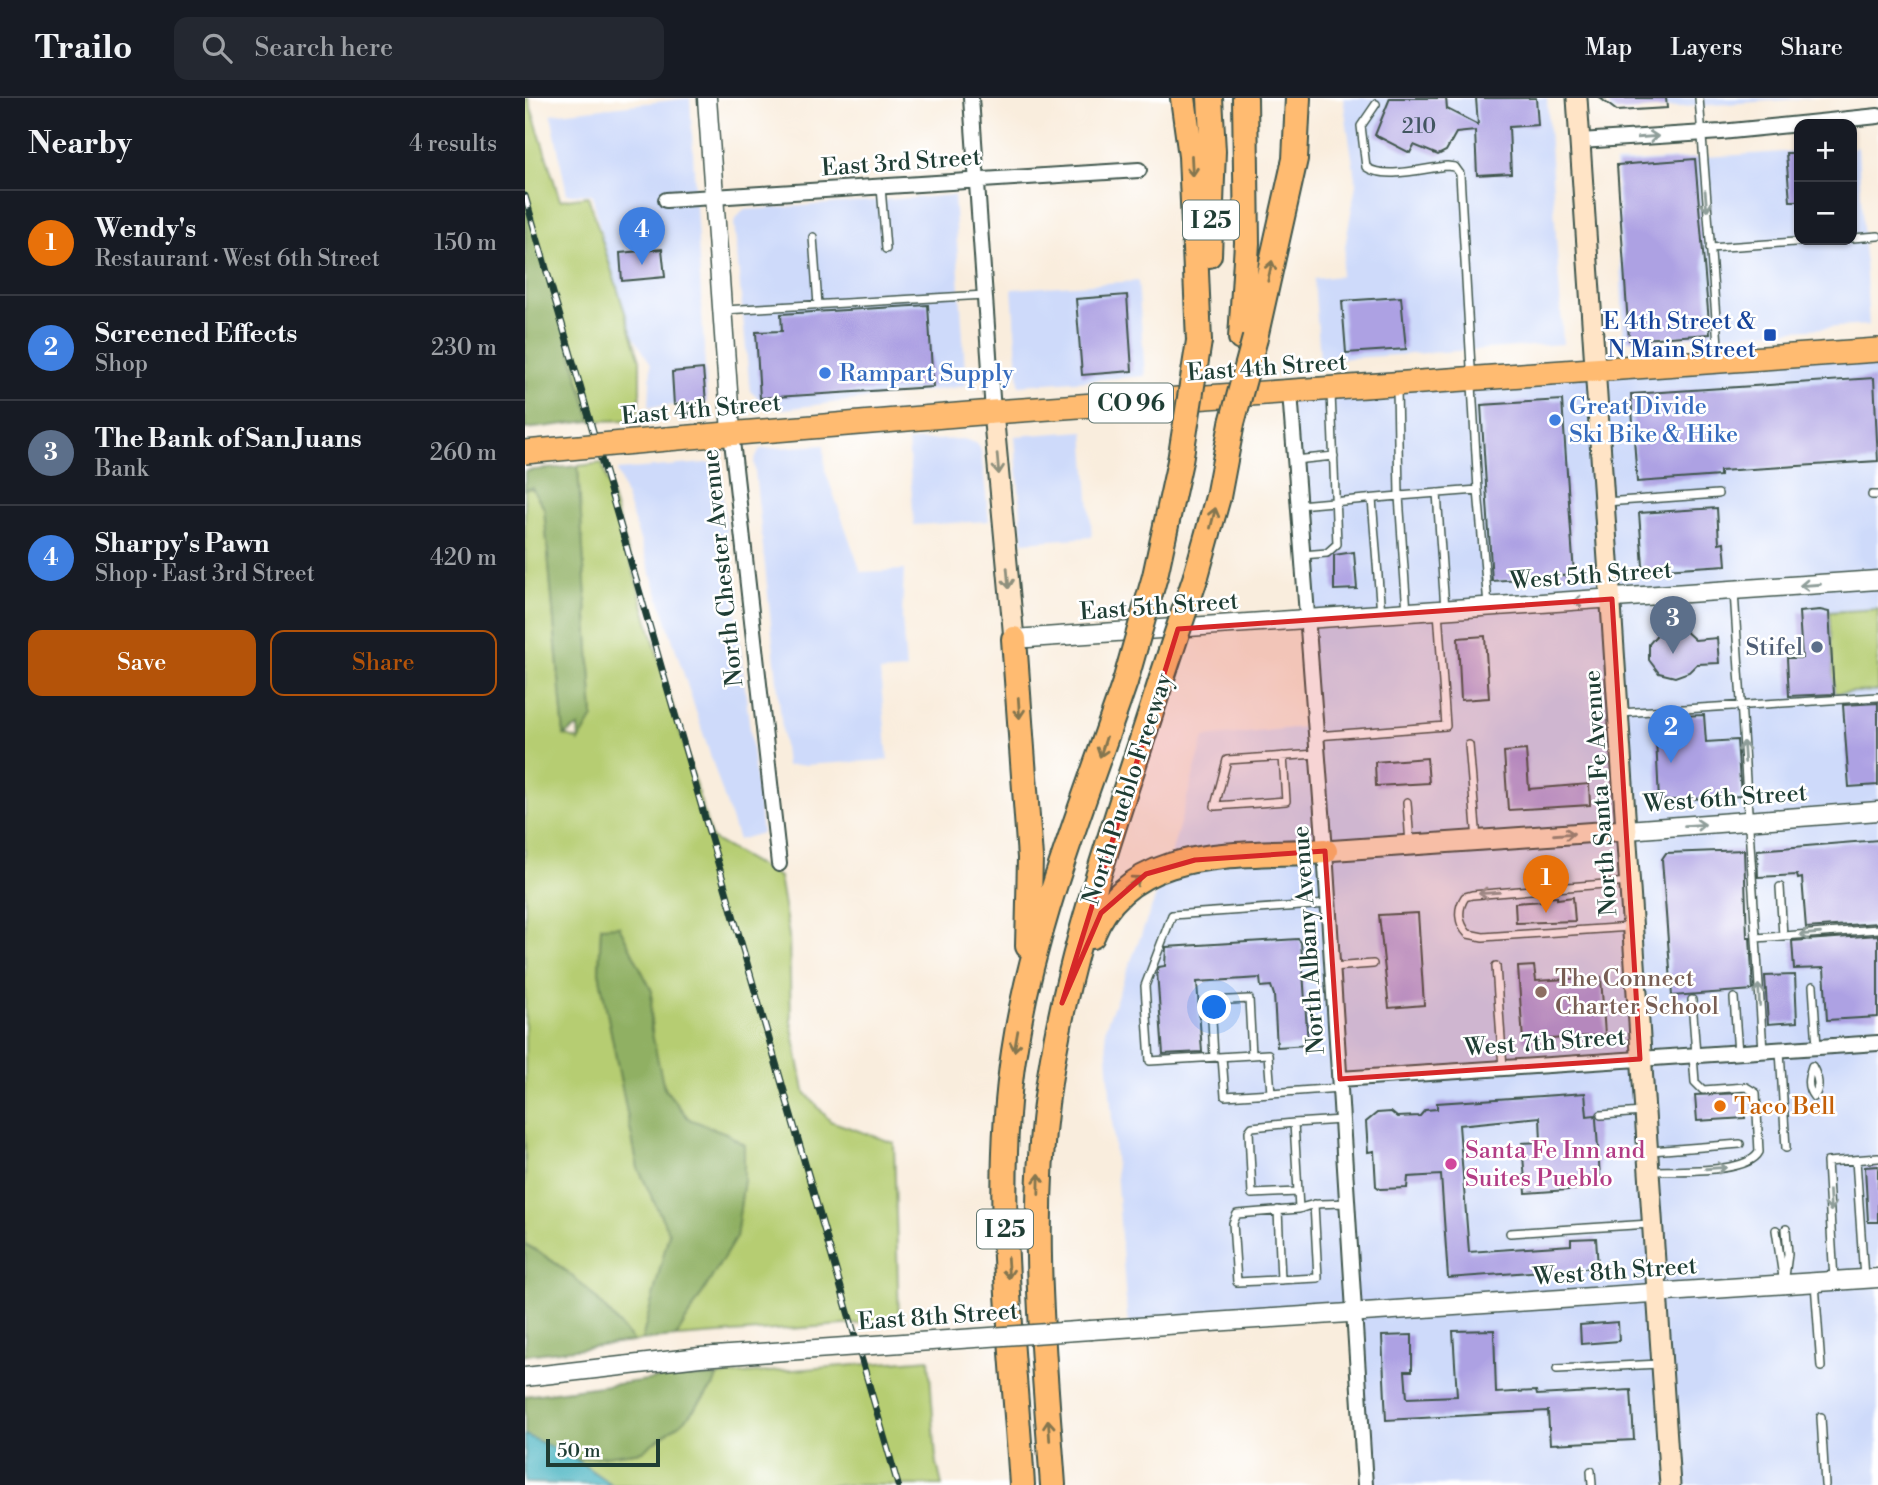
<!DOCTYPE html>
<html lang="en">
<head>
<meta charset="utf-8">
<style>
	:root { --surface:#171b24; --page:#242831; --text:#f1f3f6; --muted:#9ea1a6; --line:#363941; --accent:#b45309 }
	body { margin:0; font-family:"Libre Bodoni",serif; background:var(--page); color:var(--text) }
	.controls { position:absolute; right:21px; top:21px; display:grid; overflow:hidden; border-radius:14px; box-shadow:0 2px 5px #0004 }
	.controls button { width:63px; height:63px; display:grid; place-items:center; padding:0; border:0; border-bottom:2px solid var(--line); background:var(--surface); color:var(--text); font:35px sans-serif }
	.scale { position:absolute; left:21px; bottom:18px; width:114px; box-sizing:border-box; padding-left:7px; border:4px solid #1f3d34; border-top:0; font-size:19px; line-height:24px; white-space:nowrap; color:#1f3d34; -webkit-text-stroke:5px #fff; paint-order:stroke }
	.you { position:absolute; left:690px; top:910px; width:24px; height:24px; margin:-18px; border:5px solid #fff; border-radius:50%; background:#1a73e8; box-shadow:0 0 0 10px #1a73e833 }
	.badge { display:grid; place-items:center; width:46px; height:46px; border-radius:50%; background:var(--accent); color:#fff; font-size:23px; font-weight:700 }
	.pin { position:absolute; translate:-50% -58px; filter:drop-shadow(0 2px 4px #0008) }
	.pin::after { content:''; position:absolute; top:37px; width:24px; height:21px; background:inherit; clip-path:polygon(0 0,100% 0,50% 100%) }
	.list { margin:0; padding:0; list-style:none }
	h2 { display:flex; justify-content:space-between; align-items:center; height:91px; margin:0; padding:0 28px; font-size:30px }
	h2 small { font-size:23px; font-weight:400; color:var(--muted) }
	.list li { display:grid; grid-template-columns:46px 1fr auto; gap:21px; align-items:center; box-sizing:border-box; height:105px; padding:0 28px; border-top:2px solid var(--line) }
	.list b { display:block; font-size:26px; white-space:nowrap }
	.list p { margin:0; font-size:23px; white-space:nowrap; color:var(--muted) }
	.list em { font-size:23px; font-style:normal; color:var(--muted) }
	.actions { display:flex; gap:14px; padding:21px 28px }
	.actions a { flex:1; padding:16px 0; border:2px solid var(--accent); border-radius:14px; text-align:center; font-size:24px; color:var(--accent) }
	.actions .main { background:var(--accent); color:#fff }
	.icon { flex:none; width:38px; height:38px; fill:none; stroke:currentColor; stroke-width:2; stroke-linecap:round; stroke-linejoin:round }
	.map { position:relative; flex:none; width:1353px; height:1387px; overflow:hidden }
	header { display:flex; align-items:center; gap:42px; box-sizing:border-box; height:98px; padding:0 35px; background:var(--surface); border-bottom:2px solid var(--line) }
	header strong { font-size:33px }
	nav { display:flex; gap:38px; margin-inline-start:auto; font-size:24px }
	.search { width:490px; height:63px; background:var(--page); display:flex; align-items:center; gap:18px; box-sizing:border-box; padding:0 24px; border-radius:14px; color:var(--muted); font-size:26px }
	main { display:flex }
	aside { flex:1; background:var(--surface) }
	.map>svg:first-child { display:block }
</style>
</head>
<body>
<header>
<strong>Trailo</strong>
<div class="search"><svg class="icon" aria-label="search" viewBox="0 0 24 24"><circle cx="10" cy="10" r="6"/><path d="M15 15l6 6"/></svg>Search here</div>
<nav><a>Map</a><a>Layers</a><a>Share</a></nav>
</header>
<main>
<aside>
<h2>Nearby<small>4 results</small></h2>
<ul class="list">
<li><span class="badge" style="background:#e8710a">1</span><div><b>Wendy's</b><p>Restaurant · West 6th Street</p></div><em>150 m</em></li>
<li><span class="badge" style="background:#3f7fe0">2</span><div><b>Screened Effects</b><p>Shop</p></div><em>230 m</em></li>
<li><span class="badge" style="background:#5c6f8a">3</span><div><b>The Bank of San Juans</b><p>Bank</p></div><em>260 m</em></li>
<li><span class="badge" style="background:#3f7fe0">4</span><div><b>Sharpy's Pawn</b><p>Shop · East 3rd Street</p></div><em>420 m</em></li>
</ul>
<div class="actions"><a class="main">Save</a><a>Share</a></div>
</aside>
<div class="map">
<svg width="1353" height="1387" viewBox="0 0 1353 1387">
	<rect width="100%" height="100%" fill="#fff"/>
	<filter id="ink" filterUnits="userSpaceOnUse"><feTurbulence type="fractalNoise" baseFrequency=".0143" numOctaves="2"/><feDisplacementMap in="SourceGraphic" scale="14" xChannelSelector="R" yChannelSelector="G"/><feConvolveMatrix kernelMatrix="1 2 1 2 8 2 1 2 1" color-interpolation-filters="sRGB"/></filter>
	<filter id="wash" filterUnits="userSpaceOnUse"><feTurbulence type="fractalNoise" baseFrequency=".00686" numOctaves="4" result="noise"/><feDisplacementMap in="SourceGraphic" scale="28" xChannelSelector="R" yChannelSelector="G"/><feGaussianBlur stdDeviation="1.57" result="paint"/><feColorMatrix in="noise" values="0 0 0 0 0 0 0 0 0 0 0 0 0 0 0 0 0 1.4 0 .05"/><feComposite in="paint" operator="in"/></filter>
	<g filter="url(#wash)">
		<rect width="100%" height="100%" fill="#f9eddd"/>
		<path fill="#cedafa" d="M165 0 182 305 124 309 126 266 95 217 67 96H42L26 16Z
			M818 0H1022L1038 246 795 262 789 181 815 178 831 86Z
			M1084 0H1290L1085 14Z
			M1333 49 1344 227 1099 243 1090 65 1274 53V142H1327V50Z
			M429 97 441 288 259 311 242 309 225 293 209 124 218 112Z
			M613 183 620 278 494 287 487 191Z
			M1353 252V1387H840L829 1214 603 1229 580 930 643 767 679 639 790 628 765 294Z
			M559 333 567 439 498 444 490 338Z
			M438 341 451 345 456 353 464 423 389 427 383 343Z
			M299 347 300 372 336 474 379 472 377 520 381 572 355 574 363 662 261 668 229 364 235 351Z
			M181 365 194 366 237 735 213 742 92 372Z"/>
		<path fill="#b6cd72" stroke="#6a8553" stroke-width="2" d="M0 0H3L35 102 63 98 115 262V307L108 322 66 323 0 98Z
			M77 365 186 740 254 779 264 838 266 924 279 993 305 1023 369 1045 374 1223 151 1239 211 1139 219 1081V1048C200 1034 183 1033 166 1022 130 1001 124 930 127 893L76 829 74 874 113 1070 145 1135 117 1242 108 1244C76 1203 46 1171 0 1146V391L7 390 19 410 39 637 54 642 68 619 53 368Z
			M1353 511V593L1309 595 1304 514Z
			M404 1261 411 1361 417 1387H87L51 1362 117 1353 188 1289 192 1278Z"/>
		<path fill="#90b064" stroke="#58764c" stroke-width="2" d="M0 97 66 323 0 331Z
			M53 368 68 619 54 643 53 629 39 637 19 410 7 390 0 391V373Z
			M94 828 127 893 125 927 139 990 164 1021 201 1035 219 1047V1081L211 1139 151 1239 117 1242 144 1135 113 1070 74 874 76 829Z
			M0 1146C46 1171 76 1203 108 1244L0 1257Z
			M192 1278 188 1289 160 1322 117 1353 51 1362 0 1337V1298L138 1280Z"/>
		<path fill="#42b1bf" stroke="#30777a" stroke-width="2" d="M0 1337 46 1358 87 1387 0 1385Z"/>
		<g id="blocks">
			<path fill="#ada1e3" d="M865 0H921L922 11 953 27 951 0H1011L1013 27 984 29 986 75 952 77 950 33 931 35 921 53 913 57 889 47 885 55 850 37Z
				M1075 0H1141L1142 10 1092 13Z
				M1261 55H1274V103H1265Z
				M1170 61 1185 236 1104 242 1092 67Z
				M137 151 140 179 97 183 95 155Z
				M602 197 607 273 557 277 551 201Z
				M876 199 881 251 821 255 817 203Z
				M403 207 408 289 235 300 231 234 257 233 256 216Z
				M178 271 181 304 149 307 147 274Z
				M1349 280 1353 363 1195 373V378L1112 384 1106 296Z
				M1037 302 1049 477 967 483 956 307Z
				M1192 410 1194 445 1199 444 1201 467 1122 472 1118 468 1114 415Z
				M829 454 832 491 809 492V457Z
				M1295 512 1304 514 1309 596 1264 598 1262 560H1277L1274 514Z
				M1150 529 1158 531 1170 542 1192 540 1194 565 1172 566 1164 574 1150 579 1134 575 1124 562V546L1135 533Z
				M960 538 964 600 936 602 933 540Z
				M1353 605V687L1324 689 1318 607Z
				M1179 617 1181 644 1212 642 1216 698 1134 703 1130 619Z
				M1001 652 1004 691 1064 686 1065 707 983 712 979 654Z
				M902 660 904 685 851 688 850 664Z
				M1353 742V825L1281 830 1277 780 1273 781 1272 777 1233 779 1232 752Z
				M1219 752 1222 839H1225L1228 892 1147 898 1137 761 1141 755Z
				M1032 798V801L1048 799 1050 823 991 825 990 805 1017 803 1016 799Z
				M893 815 899 907 864 910 854 817Z
				M1353 837V919L1302 922 1299 870 1269 871 1267 843Z
				M773 841 776 844 783 947 752 949 749 897 746 888 736 889 735 880 672 884 677 954 638 956 632 873 634 869 640 868 641 849Z
				M1009 868 1011 883 1076 879 1080 937 998 943 993 869Z
				M1270 877 1272 924 1243 926 1240 878Z
				M1060 995 1062 1018 1070 1017 1071 1021 1075 1080 1057 1081V1091L1001 1095 997 1045 1016 1044 1015 1019 934 1027 944 1154 1046 1147V1141L1071 1140 1073 1169 923 1180 916 1077 883 1079 882 1090 855 1091 851 1088 849 1053 843 1054 841 1024 852 1015 866 1014 872 1019 895 1018 900 1012 912 1011V1005Z
				M1218 995 1220 1020 1172 1023 1170 997Z
				M1353 1068V1124H1343L1340 1069Z
				M1093 1224 1094 1243 1056 1246 1055 1227Z
				M969 1232 971 1295 1011 1293 1012 1297 1106 1292 1109 1342 1025 1346 1023 1313 861 1322 857 1238 887 1237V1273H880L882 1300 932 1298 928 1233Z"/>
		</g>
	</g>
	<g filter="url(#ink)">
		<use href="#blocks" fill-opacity="0" stroke="#40574d" stroke-width="2"/>
		<g fill="none" stroke-linecap="round" stroke-linejoin="round">
			<defs>
				<path id="service" d="M1174 0 1194 259
					M851 6 836 28 841 69C859 82 900 70 922 68L930 69 935 76 953 392
					M356 89 361 151
					M288 139 293 207
					M1327 140 1353 138
					M1185 150 1299 142
					M199 212 460 197
					M770 362 809 358
					M912 395 920 511
					M1347 397H1353
					M847 401 856 516
					M1080 404 1193 396
					M774 407 874 398 872 290
					M777 457 802 455 812 446 806 295
					M1209 493 1231 840 1353 831
					M882 514 874 398 953 392 963 507
					M1095 615 1353 599
					M791 638 921 628 913 513
					M944 647 952 742
					M758 658 761 703 690 708 702 662 792 656
					M882 704 885 746
					M1104 784 947 797 940 799C932 811 933 825 943 836L958 839 1106 829
					M1255 789 1258 838
					M1231 840 1238 953
					M971 868 978 970
					M807 869 848 866
					M1288 888 1292 949
					M1209 900 1213 955
					M1167 902 1171 957
					M1255 953 1261 1050
					M727 957 625 963 620 888 647 817 803 806
					M689 959 686 903 724 901 727 957 743 956 746 995 815 990
					M697 959 700 998 746 995
					M1287 968C1293 979 1296 988 1289 999 1281 989 1283 980 1287 968Z
					M1076 1017 1118 1014
					M769 1025 817 1022
					M1126 1053 1215 1046
					M1331 1062 1339 1180
					M1127 1073C1151 1072 1223 1076 1234 1054L1231 995 1221 989 1178 992 1170 984 1168 958
					M773 1094 727 1096 724 1033 727 1029 769 1025 774 1111
					M789 1106 793 1180 712 1184 708 1125 712 1116 774 1111C789 1104 806 1106 822 1105
					M753 1112 756 1182
					M1251 1132 1259 1186 1263 1156 1261 1131
					M985 1135 1125 1126
					M1309 1182 1302 1064 1353 1060
					M1290 1185 1296 1269
					M1032 1271 1135 1266
					M1296 1319 1300 1387
					M1066 1373 1067 1387"/>
				<path id="minor" d="M446 0 468 314
					M1055 43 1196 34 1353 18
					M141 102 614 72
					M765 294 800 753 840 1387
					M206 334 254 766
					M815 981 1353 945"/>
				<path id="tertiary" d="M182 0 206 334
					M489 541 1353 482
					M1102 732 1353 713
					M566 1232 1353 1180"/>
				<path id="secondary" d="M1052 0 1145 1387
					M468 314 489 541
					M800 753 1102 732"/>
				<path id="primary" d="M142 341 468 314 1353 252"/>
				<path id="motorway" d="M658 0 666 58 674 243
					M684 157 688 53 685 0
					M716 240 722 145 720 0
					M730 240 770 61 773 0
					M630 478 655 363
					M671 478 693 399 707 325
					M489 541 505 760 503 848
					M567 838C604 744 717 759 800 753
					M497 1387C488 1243 467 1097 489 954 508 827 559 705 600 584
					M528 1387C519 1261 505 1132 521 1006 539 861 592 722 636 583"/>
			</defs>
			<use href="#service" stroke="#40574d" stroke-width="10"/>
			<use href="#minor" stroke="#40574d" stroke-width="18"/>
			<use href="#tertiary" stroke="#40574d" stroke-width="21"/>
			<use href="#secondary" stroke="#40574d" stroke-width="23"/>
			<use href="#primary" stroke="#40574d" stroke-width="26"/>
			<use href="#motorway" stroke="#40574d" stroke-width="28"/>
			<use href="#service" stroke="#fff" stroke-width="7"/>
			<use href="#minor" stroke="#fff" stroke-width="14"/>
			<use href="#tertiary" stroke="#fff" stroke-width="18"/>
			<use href="#secondary" stroke="#ffe4c6" stroke-width="19"/>
			<use href="#primary" stroke="#ffbb71" stroke-width="23"/>
			<use href="#motorway" stroke="#ffbb71" stroke-width="24"/>
			<defs>
				<path id="rail" d="M0 98 373 1387"/>
			</defs>
			<use href="#rail" stroke="#1f3d34" stroke-width="7"/>
			<use href="#rail" stroke="#fff" stroke-width="4.5" stroke-dasharray="13" stroke-linecap="butt"/>
			<defs>
				<path id="tertiary-bridge" d="M0 1279 175 1259 566 1232"/>
				<path id="primary-bridge" d="M0 354 142 341"/>
				<path id="motorway-bridge" d="M707 325 730 240
					M655 363 674 243
					M636 583 671 478
					M600 584 630 478"/>
			</defs>
			<use href="#tertiary-bridge" stroke="#40574d" stroke-width="21" stroke-linecap="butt"/>
			<use href="#primary-bridge" stroke="#40574d" stroke-width="26" stroke-linecap="butt"/>
			<use href="#motorway-bridge" stroke="#40574d" stroke-width="28" stroke-linecap="butt"/>
			<use href="#tertiary-bridge" stroke="#fff" stroke-width="18"/>
			<use href="#primary-bridge" stroke="#ffbb71" stroke-width="23"/>
			<use href="#motorway-bridge" stroke="#ffbb71" stroke-width="24"/>
		</g>
		<defs><path id="oneway-shaft" d="M-6 0H5M1.5-3L5.5 0L1.5 3" fill="none" stroke-width="1.6" stroke-linecap="round" stroke-linejoin="round" transform="scale(1.75)"/></defs>
		<g stroke="#8f9e9a">
			<use href="#oneway-shaft" transform="translate(1123 39) rotate(-4)"/>
			<use href="#oneway-shaft" transform="translate(1181 103) rotate(85)"/>
			<use href="#oneway-shaft" transform="translate(1285 487) rotate(176)"/>
			<use href="#oneway-shaft" transform="translate(1058 503) rotate(176)"/>
			<use href="#oneway-shaft" transform="translate(1219 654) rotate(-94)"/>
			<use href="#oneway-shaft" transform="translate(1170 727) rotate(-4)"/>
			<use href="#oneway-shaft" transform="translate(964 795) rotate(176)"/>
			<use href="#oneway-shaft" transform="translate(1285 836) rotate(176)"/>
			<use href="#oneway-shaft" transform="translate(1234 897) rotate(-93)"/>
			<use href="#oneway-shaft" transform="translate(1191 1070) rotate(-4)"/>
			<use href="#oneway-shaft" transform="translate(1305 1103) rotate(87)"/>
		</g>
		<g stroke="#84764f">
			<use href="#oneway-shaft" transform="translate(667 68) rotate(87)"/>
			<use href="#oneway-shaft" transform="translate(745 173) rotate(-78)"/>
			<use href="#oneway-shaft" transform="translate(688 420) rotate(-76)"/>
			<use href="#oneway-shaft" transform="translate(494 610) rotate(86)"/>
			<use href="#oneway-shaft" transform="translate(578 649) rotate(108)"/>
			<use href="#oneway-shaft" transform="translate(607 785) rotate(-35)"/>
			<use href="#oneway-shaft" transform="translate(491 943) rotate(100)"/>
			<use href="#oneway-shaft" transform="translate(514 1086) rotate(-89)"/>
			<use href="#oneway-shaft" transform="translate(483 1170) rotate(86)"/>
			<use href="#oneway-shaft" transform="translate(524 1332) rotate(-94)"/>
		</g>
		<g stroke="#8f907d">
			<use href="#oneway-shaft" transform="translate(473 366) rotate(85)"/>
			<use href="#oneway-shaft" transform="translate(483 480) rotate(85)"/>
			<use href="#oneway-shaft" transform="translate(1039 736) rotate(-4)"/>
		</g>
	</g>
	<path fill="#d62828" fill-opacity="0.2" stroke="#d62828" stroke-width="5" stroke-linejoin="round" d="M1087 501 1115 961 815 981 800 753 670 762 621 776 576 815 537 905 653 531Z"/>
	<rect fill="#1a4fb4" stroke="#fff" stroke-width="2.5" x="1238" y="230" width="14" height="14" rx="3.5"/>
	<g fill="#3f7fe0" stroke="#fff" stroke-width="2.5">
		<circle cx="300" cy="275" r="7"/>
		<circle cx="1030" cy="322" r="7"/>
	</g>
	<circle fill="#5c6f8a" stroke="#fff" stroke-width="2.5" cx="1292" cy="549" r="7"/>
	<circle fill="#8d6e63" stroke="#fff" stroke-width="2.5" cx="1016" cy="894" r="7"/>
	<circle fill="#e8710a" stroke="#fff" stroke-width="2.5" cx="1195" cy="1008" r="7"/>
	<circle fill="#d1479c" stroke="#fff" stroke-width="2.5" cx="926" cy="1066" r="7"/>
	<g text-anchor="middle" stroke-width="5" stroke-linejoin="round" paint-order="stroke">
		<g font-size="21" fill="#425660">
			<text x="894" y="35">210</text>
		</g>
		<g fill="#fff" stroke="#627771" stroke-width="2">
			<rect x="658" y="102.5" width="56" height="39" rx="5"/>
			<rect x="564" y="285.5" width="84" height="39" rx="5"/>
			<rect x="452" y="1111.5" width="56" height="39" rx="5"/>
		</g>
		<g font-size="23" font-weight="bold" fill="#1f3d34">
			<text x="686" y="130">I 25</text>
			<text x="606" y="313">CO 96</text>
			<text x="480" y="1139">I 25</text>
		</g>
		<g font-size="24" fill="#1f3d34" stroke="#fff">
			<text transform="translate(376 64) rotate(-4)" y="8">East 3rd Street</text>
			<text transform="translate(742 269) rotate(-4)" y="8">East 4th Street</text>
			<text transform="translate(176 311) rotate(-5)" y="8">East 4th Street</text>
			<text transform="translate(197 470) rotate(-96)" y="8">North Chester Avenue</text>
			<text transform="translate(1066 477) rotate(-4)" y="8">West 5th Street</text>
			<text transform="translate(634 508) rotate(-4)" y="8">East 5th Street</text>
			<text transform="translate(602 691) rotate(-72)" y="8">North Pueblo Freeway</text>
			<text transform="translate(1075 695) rotate(-94)" y="8">North Santa Fe Avenue</text>
			<text transform="translate(1200 700) rotate(-4)" y="8">West 6th Street</text>
			<text transform="translate(783 842) rotate(-94)" y="8">North Albany Avenue</text>
			<text transform="translate(1020 944) rotate(-4)" y="8">West 7th Street</text>
			<text transform="translate(1090 1173) rotate(-4)" y="8">West 8th Street</text>
			<text transform="translate(413 1218) rotate(-4)" y="8">East 8th Street</text>
		</g>
		<g font-size="24" fill="#164399" stroke="#fff" text-anchor="end">
			<text x="1231" y="231">E 4th Street &amp;<tspan x="1231" dy="28">N Main Street</tspan></text>
		</g>
		<g font-size="24" fill="#366cbe" stroke="#fff" text-anchor="start">
			<text x="314" y="283">Rampart Supply</text>
			<text x="1044" y="316">Great Divide<tspan x="1044" dy="28">Ski Bike &amp; Hike</tspan></text>
		</g>
		<g font-size="24" fill="#4e5e75" stroke="#fff" text-anchor="end">
			<text x="1278" y="557">Stifel</text>
		</g>
		<g font-size="24" fill="#785e54" stroke="#fff" text-anchor="start">
			<text x="1030" y="888">The Connect<tspan x="1030" dy="28">Charter School</tspan></text>
		</g>
		<g font-size="24" fill="#c56008" stroke="#fff" text-anchor="start">
			<text x="1209" y="1016">Taco Bell</text>
		</g>
		<g font-size="24" fill="#b23c85" stroke="#fff" text-anchor="start">
			<text x="940" y="1060">Santa Fe Inn and<tspan x="940" dy="28">Suites Pueblo</tspan></text>
		</g>
	</g>
</svg>
<div class="controls">
<button>+</button>
<button>−</button>
</div>
<div class="scale">50 m</div>
<div class="you"></div>
<div class="pin badge" style="left:1021px;top:815px;background:#e8710a">1</div>
<div class="pin badge" style="left:1146px;top:665px;background:#3f7fe0">2</div>
<div class="pin badge" style="left:1148px;top:556px;background:#5c6f8a">3</div>
<div class="pin badge" style="left:117px;top:167px;background:#3f7fe0">4</div>
</div>
</main>
</body>
</html>
